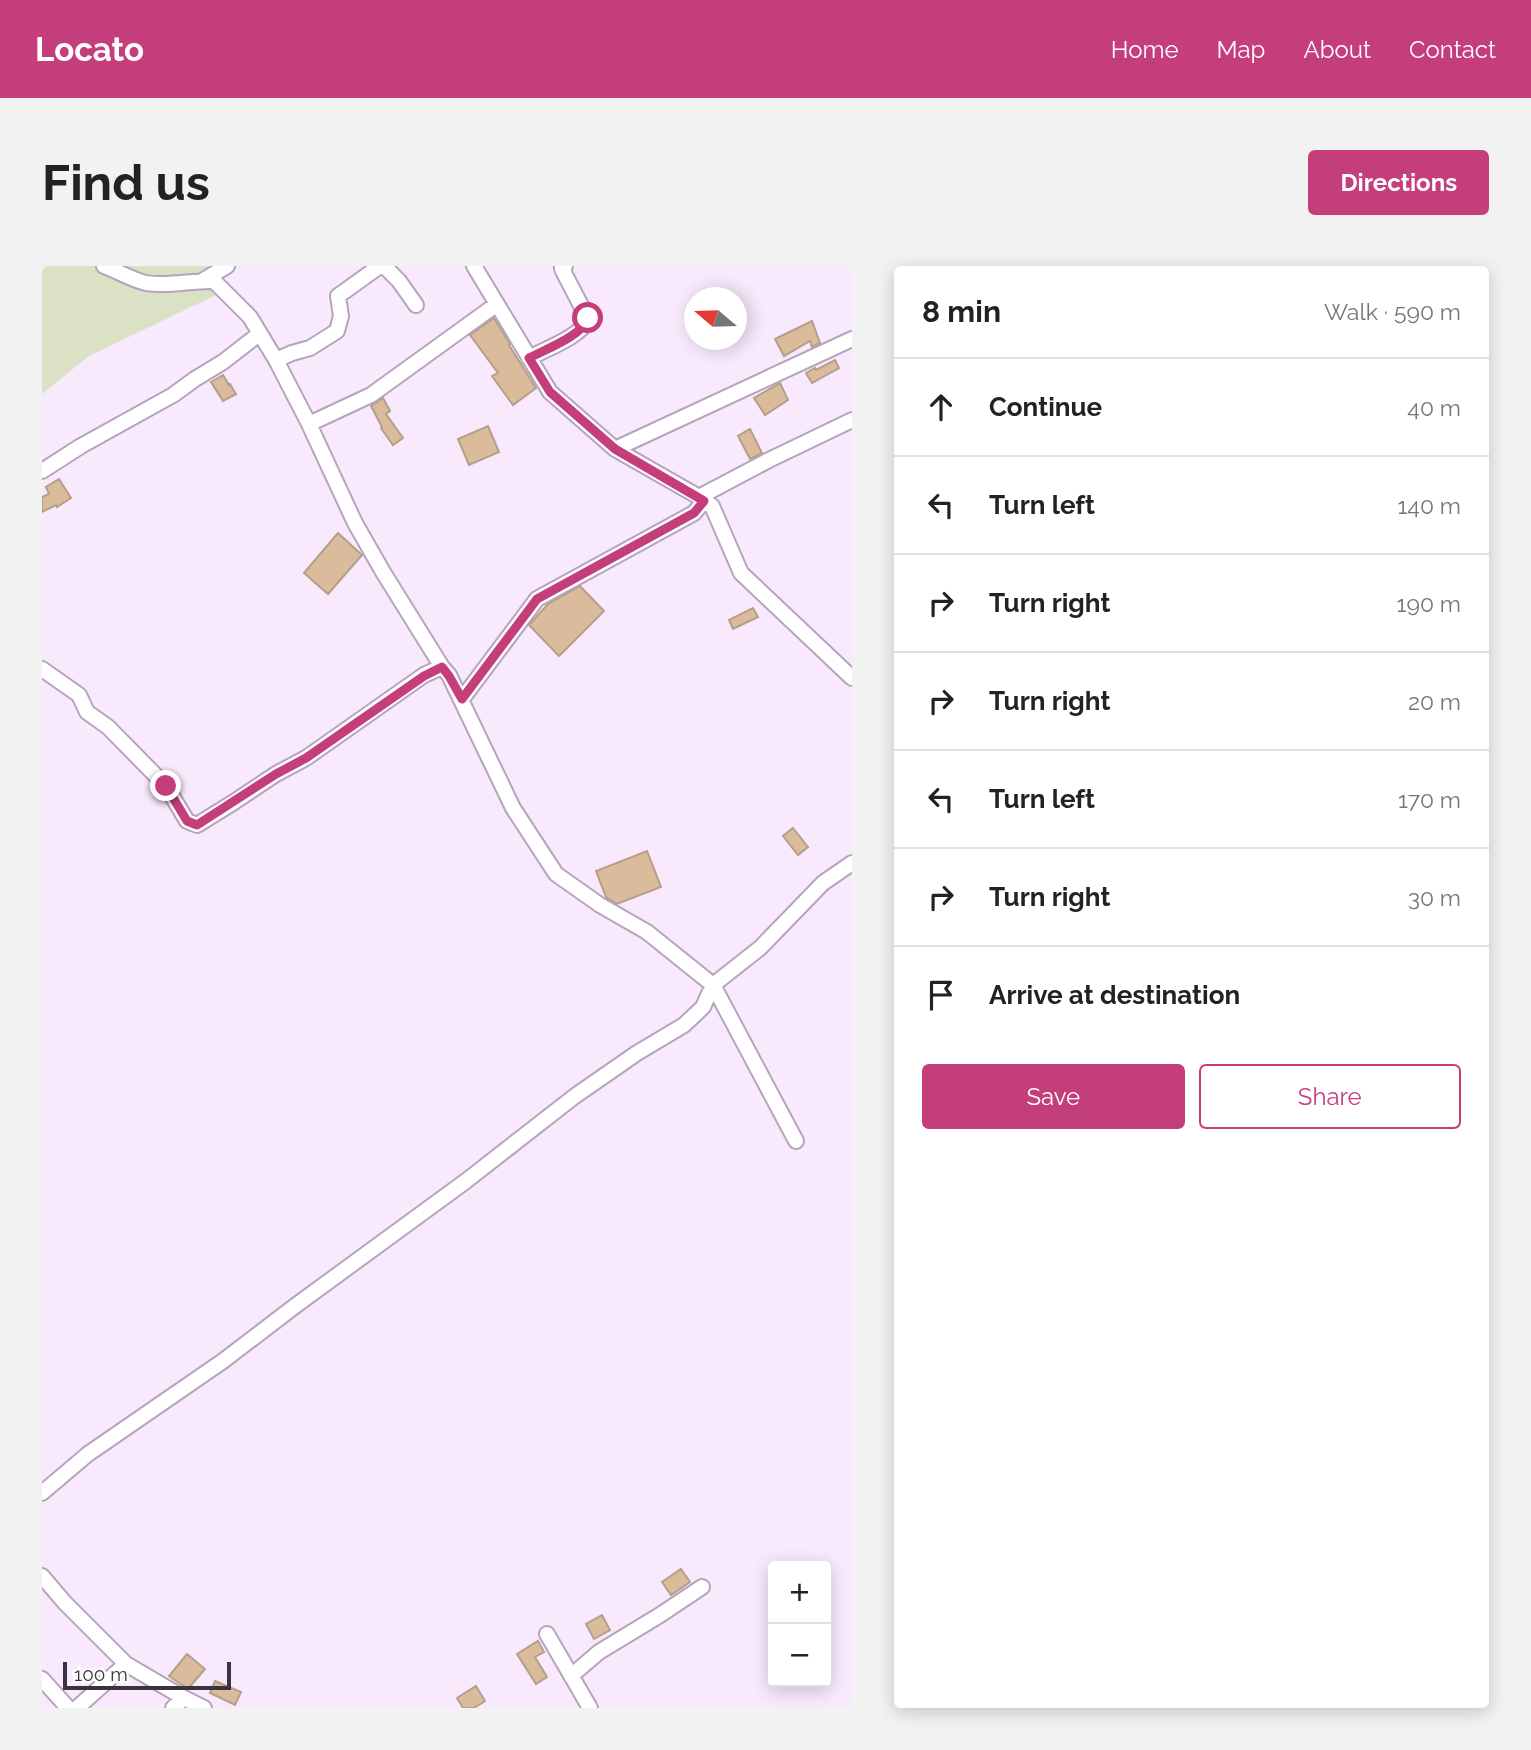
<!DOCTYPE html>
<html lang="en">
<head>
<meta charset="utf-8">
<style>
	:root { --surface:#fff; --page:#f2f2f2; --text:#222; --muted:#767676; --line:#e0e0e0; --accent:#c53e7c }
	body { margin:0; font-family:Raleway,sans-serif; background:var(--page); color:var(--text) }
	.controls { position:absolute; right:21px; bottom:21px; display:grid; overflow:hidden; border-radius:7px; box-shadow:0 4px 18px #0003 }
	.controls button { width:63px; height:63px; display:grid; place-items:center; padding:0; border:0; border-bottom:2px solid var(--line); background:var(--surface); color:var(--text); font:35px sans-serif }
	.compass { position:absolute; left:642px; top:21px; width:63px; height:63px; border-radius:50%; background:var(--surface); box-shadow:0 4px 18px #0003; rotate:289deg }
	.scale { position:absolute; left:21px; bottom:18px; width:168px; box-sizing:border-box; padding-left:7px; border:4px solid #3a333d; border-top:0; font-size:19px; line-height:24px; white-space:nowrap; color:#3a333d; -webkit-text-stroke:5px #fcfcfc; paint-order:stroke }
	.stop { position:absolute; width:21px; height:21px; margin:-16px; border:5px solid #c53e7c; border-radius:50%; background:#fff }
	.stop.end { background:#c53e7c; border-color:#fff; box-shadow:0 2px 7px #0008 }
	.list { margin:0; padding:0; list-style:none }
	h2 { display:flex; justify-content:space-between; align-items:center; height:91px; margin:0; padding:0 28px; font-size:30px }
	h2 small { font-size:23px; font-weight:400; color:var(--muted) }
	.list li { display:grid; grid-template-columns:46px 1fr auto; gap:21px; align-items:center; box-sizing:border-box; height:98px; padding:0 28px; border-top:2px solid var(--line) }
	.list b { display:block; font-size:26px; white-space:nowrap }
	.list em { font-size:23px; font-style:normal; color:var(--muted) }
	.actions { display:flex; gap:14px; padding:21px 28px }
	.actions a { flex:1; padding:16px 0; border:2px solid var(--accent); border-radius:7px; text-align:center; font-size:24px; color:var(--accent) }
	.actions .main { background:var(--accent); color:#fff }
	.icon { flex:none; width:38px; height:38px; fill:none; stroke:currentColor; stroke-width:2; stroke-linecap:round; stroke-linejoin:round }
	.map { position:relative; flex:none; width:810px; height:1442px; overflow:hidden; border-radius:7px }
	header { display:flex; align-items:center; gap:42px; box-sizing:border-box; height:98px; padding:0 35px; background:var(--accent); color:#fff }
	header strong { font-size:33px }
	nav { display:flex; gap:38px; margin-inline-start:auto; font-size:24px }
	.intro { display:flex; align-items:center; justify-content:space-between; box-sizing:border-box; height:168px; padding:0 42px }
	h1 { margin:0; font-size:49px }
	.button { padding:18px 32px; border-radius:7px; background:var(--accent); color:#fff; font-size:24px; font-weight:700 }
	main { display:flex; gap:42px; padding:0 42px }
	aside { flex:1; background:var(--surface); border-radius:7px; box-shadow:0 4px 18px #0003 }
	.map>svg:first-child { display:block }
</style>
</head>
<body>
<header>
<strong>Locato</strong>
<nav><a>Home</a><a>Map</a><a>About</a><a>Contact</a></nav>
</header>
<div class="intro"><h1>Find us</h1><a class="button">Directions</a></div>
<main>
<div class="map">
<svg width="810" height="1442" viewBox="0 0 810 1442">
	<rect width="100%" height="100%" fill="#f8e9fd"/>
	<path fill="#dbe1c5" d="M0 0H173L174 29 47 90 0 128Z"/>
	<path fill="#dabc9c" stroke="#b59f89" stroke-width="2" d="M452 52 468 78 467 79 494 122 471 139 450 110 456 107 428 69Z
		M770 55 778 77 770 81 768 75 742 90 733 73Z
		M793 94 797 102 770 117 764 107 773 102 774 104Z
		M181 109 187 119 188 118 194 128 181 135 169 116Z
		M738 117 746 134 723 149 712 132Z
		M341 132 348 145 344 148 361 172 351 179 339 162 340 161 329 140Z
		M446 160 457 186 427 199 416 173Z
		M708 163 720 187 708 193 696 170Z
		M17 213 29 232 15 241 14 239 0 246V231L7 228 4 221Z
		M296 267 320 289 286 328 262 307Z
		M538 320 562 345 517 390 487 359 506 338Z
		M711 342 716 351 691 363 687 354Z
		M751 562 766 581 756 589 741 570Z
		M605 585 619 621 575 638 564 631 554 605Z
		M639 1303 648 1316 629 1329 620 1316Z
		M560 1349 568 1364 552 1373 544 1358Z
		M496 1375 502 1386 493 1391 505 1411 494 1418 475 1388Z
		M145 1388 163 1403 146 1423 127 1410Z
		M173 1415 199 1426 193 1439 168 1427Z
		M434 1420 443 1435 432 1442H421L415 1432Z"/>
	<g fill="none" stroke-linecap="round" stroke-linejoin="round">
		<defs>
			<path id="minor" d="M62 0C76 5 90 14 104 17 127 21 150 14 172 15L208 51 234 94 267 158 313 257 341 306 400 401 407 409 471 542 514 608 558 639 605 666 671 719 754 875
				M342 0 357 15 374 39
				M432 0 508 126 573 183 657 231 670 240 699 307 810 412
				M160 15 185 0
				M487 92C504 83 540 70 546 53L521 5 520 2 523 0
				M234 94 250 87 268 82 295 65 299 50 296 30 335 2 336 0
				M267 158 329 129 455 38
				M573 183 810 73
				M0 205 39 180 131 129 153 113 181 96 217 68
				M657 231 727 194 810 154
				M0 403 37 429 45 446 66 461 124 520 145 555 155 559 192 536 234 508 264 492 382 409 400 401
				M420 433 495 333 652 247 662 235
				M0 1227 46 1188 181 1095 253 1040 424 915 533 830 595 787 642 759 661 741 671 719 718 682 781 617 810 597
				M0 1310 23 1337 84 1398 142 1432 162 1442
				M505 1368 548 1442
				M529 1410 557 1386 618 1349 660 1321
				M0 1413 26 1442
				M35 1442 84 1398
				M131 1442 142 1432"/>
		</defs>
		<use href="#minor" stroke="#b7a4bc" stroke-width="18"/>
		<use href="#minor" stroke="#fff" stroke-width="14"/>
	</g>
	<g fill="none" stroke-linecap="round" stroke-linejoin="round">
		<path stroke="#c53e7c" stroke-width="9" d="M124 520 145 555 155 559 234 508 264 492 382 410 400 401 407 410 420 433 495 333 652 247 662 235 573 183 508 126 487 92C504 83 540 70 546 52"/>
	</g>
</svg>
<div class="controls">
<button>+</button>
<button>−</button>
</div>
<svg class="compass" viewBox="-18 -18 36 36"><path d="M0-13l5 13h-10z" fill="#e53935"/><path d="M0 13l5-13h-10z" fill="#767676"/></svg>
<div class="scale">100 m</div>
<div class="stop" style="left:546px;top:52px"></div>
<div class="stop end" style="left:124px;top:520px"></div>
</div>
<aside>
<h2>8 min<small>Walk · 590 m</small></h2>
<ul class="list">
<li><svg class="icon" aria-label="ahead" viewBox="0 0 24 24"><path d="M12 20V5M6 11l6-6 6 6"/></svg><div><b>Continue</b></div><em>40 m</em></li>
<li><svg class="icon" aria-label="left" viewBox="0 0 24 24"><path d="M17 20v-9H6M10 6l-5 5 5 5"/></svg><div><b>Turn left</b></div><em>140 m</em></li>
<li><svg class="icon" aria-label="right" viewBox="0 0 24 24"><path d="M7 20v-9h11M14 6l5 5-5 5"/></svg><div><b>Turn right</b></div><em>190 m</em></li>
<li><svg class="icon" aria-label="right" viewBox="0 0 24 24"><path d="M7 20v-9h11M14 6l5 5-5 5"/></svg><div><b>Turn right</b></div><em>20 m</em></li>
<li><svg class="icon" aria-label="left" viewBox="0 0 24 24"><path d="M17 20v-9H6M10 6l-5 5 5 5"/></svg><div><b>Turn left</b></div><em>170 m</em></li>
<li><svg class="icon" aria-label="right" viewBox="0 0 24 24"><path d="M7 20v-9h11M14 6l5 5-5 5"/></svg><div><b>Turn right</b></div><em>30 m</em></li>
<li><svg class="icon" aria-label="arrive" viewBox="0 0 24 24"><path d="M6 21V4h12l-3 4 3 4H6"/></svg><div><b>Arrive at destination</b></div></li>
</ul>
<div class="actions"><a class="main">Save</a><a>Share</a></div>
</aside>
</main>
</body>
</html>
